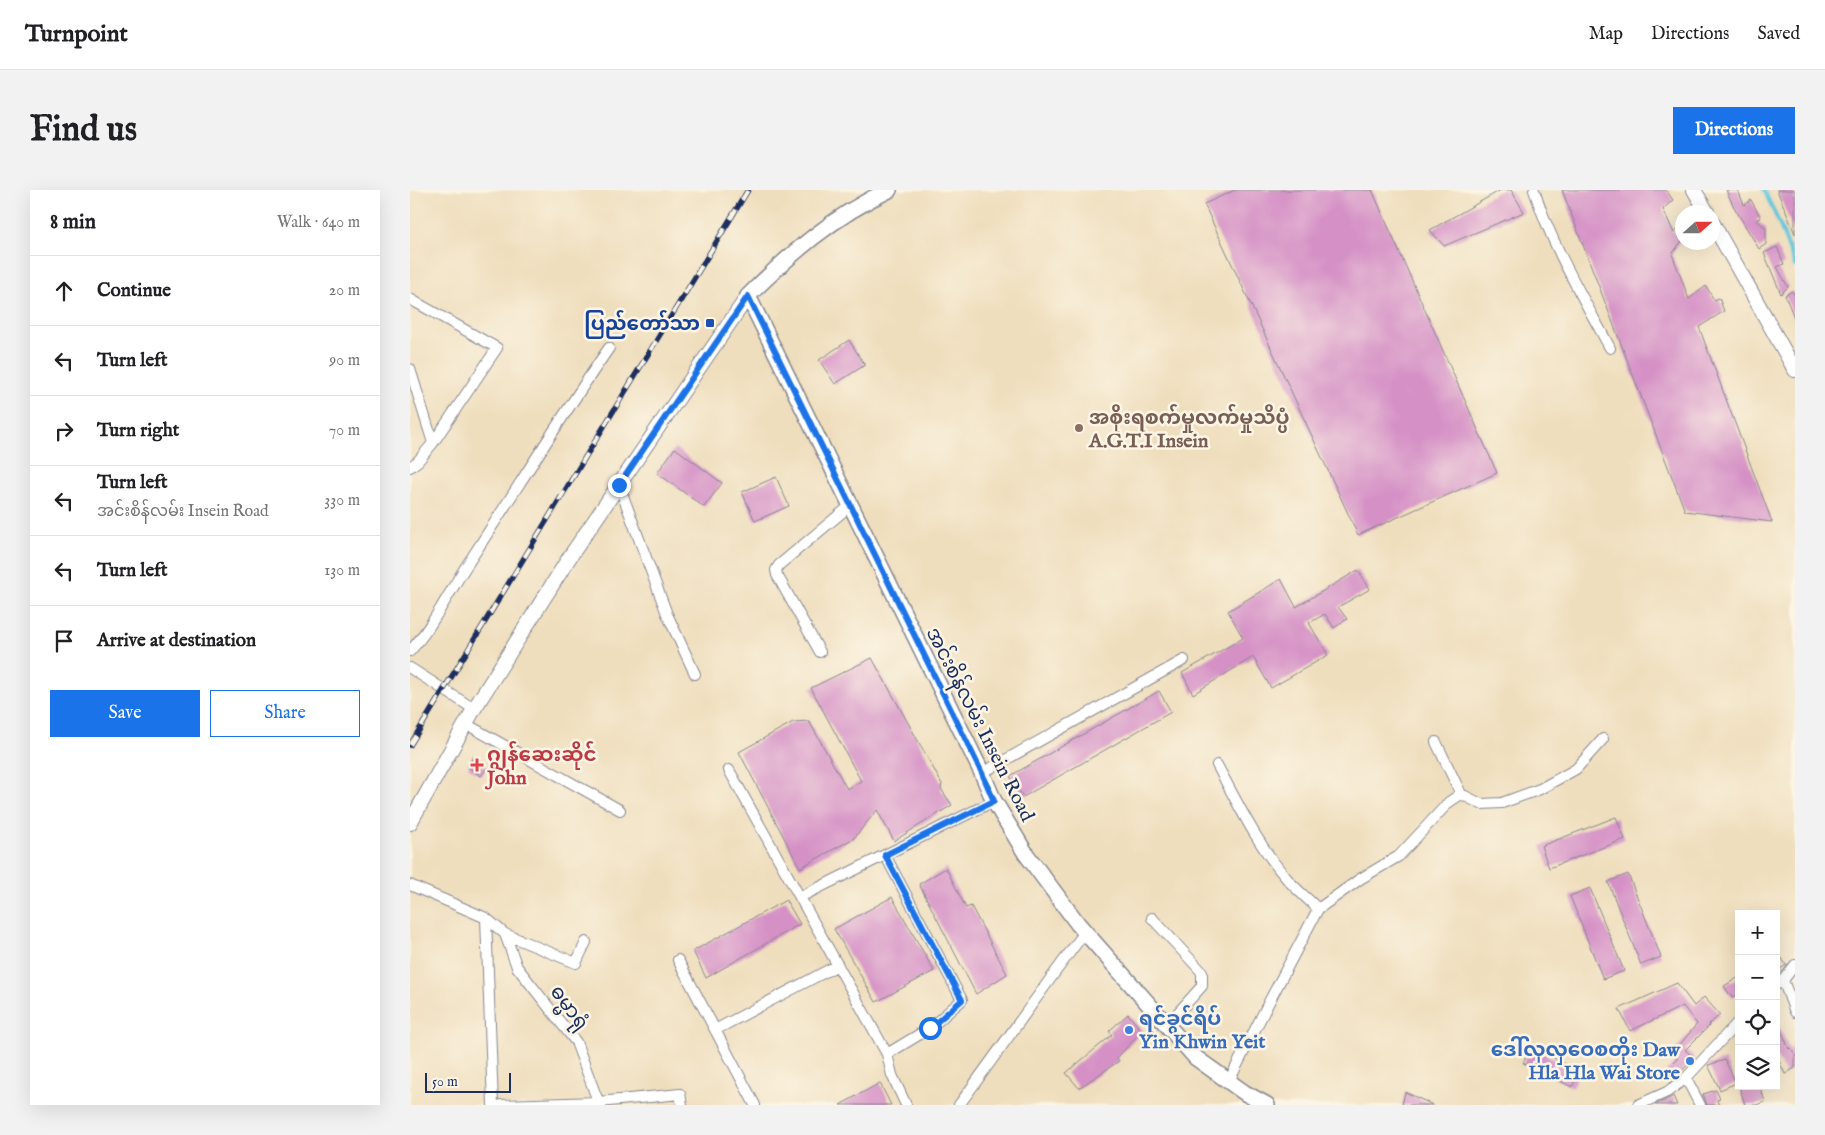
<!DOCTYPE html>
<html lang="en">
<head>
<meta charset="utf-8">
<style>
	:root { --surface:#fff; --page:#f2f2f2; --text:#202124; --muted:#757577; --line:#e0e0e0; --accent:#1a73e8 }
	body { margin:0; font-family:"IM FELL English","Noto Sans Myanmar",serif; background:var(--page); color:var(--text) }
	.controls { position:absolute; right:15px; bottom:15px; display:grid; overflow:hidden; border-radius:0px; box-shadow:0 5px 20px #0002 }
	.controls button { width:45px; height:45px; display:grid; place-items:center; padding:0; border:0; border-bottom:1px solid var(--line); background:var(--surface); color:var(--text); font:25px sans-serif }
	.compass { position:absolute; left:1265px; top:15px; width:45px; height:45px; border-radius:50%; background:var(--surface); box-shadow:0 5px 20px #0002; rotate:69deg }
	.scale { position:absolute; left:15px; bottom:12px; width:86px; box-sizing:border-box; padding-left:5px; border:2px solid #1b2f5e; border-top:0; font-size:14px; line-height:18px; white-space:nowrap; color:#1b2f5e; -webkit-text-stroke:4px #fcf5e5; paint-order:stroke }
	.stop { position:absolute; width:15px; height:15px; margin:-11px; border:4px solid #1a73e8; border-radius:50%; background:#fff }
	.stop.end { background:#1a73e8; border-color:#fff; box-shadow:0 1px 5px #0008 }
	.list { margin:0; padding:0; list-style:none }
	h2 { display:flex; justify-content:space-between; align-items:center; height:65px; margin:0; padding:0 20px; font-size:21px }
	h2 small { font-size:16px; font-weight:400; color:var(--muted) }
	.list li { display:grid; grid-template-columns:32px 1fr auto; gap:15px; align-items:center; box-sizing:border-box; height:70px; padding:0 20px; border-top:1px solid var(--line) }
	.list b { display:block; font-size:19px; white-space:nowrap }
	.list p { margin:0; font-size:16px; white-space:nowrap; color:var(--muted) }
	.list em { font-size:16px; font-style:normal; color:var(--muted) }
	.actions { display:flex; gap:10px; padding:15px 20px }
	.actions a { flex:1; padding:11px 0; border:1px solid var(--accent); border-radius:0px; text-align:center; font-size:18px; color:var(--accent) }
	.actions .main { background:var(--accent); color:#fff }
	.icon { flex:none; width:28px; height:28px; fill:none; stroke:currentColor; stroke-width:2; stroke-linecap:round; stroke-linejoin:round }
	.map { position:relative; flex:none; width:1385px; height:915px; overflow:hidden; border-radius:0px }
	header { display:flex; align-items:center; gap:30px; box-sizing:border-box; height:70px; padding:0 25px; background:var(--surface); border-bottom:1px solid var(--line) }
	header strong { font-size:24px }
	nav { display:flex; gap:28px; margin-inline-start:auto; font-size:18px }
	.intro { display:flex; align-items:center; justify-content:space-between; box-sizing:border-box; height:120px; padding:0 30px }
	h1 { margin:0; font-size:35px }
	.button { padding:12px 22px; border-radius:0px; background:var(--accent); color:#fff; font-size:18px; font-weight:700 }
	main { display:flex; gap:30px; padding:0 30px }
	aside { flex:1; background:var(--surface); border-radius:0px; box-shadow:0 5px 20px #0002 }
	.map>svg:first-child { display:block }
</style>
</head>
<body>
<header>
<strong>Turnpoint</strong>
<nav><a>Map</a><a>Directions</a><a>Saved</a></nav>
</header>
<div class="intro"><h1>Find us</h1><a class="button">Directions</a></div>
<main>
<aside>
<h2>8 min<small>Walk · 640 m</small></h2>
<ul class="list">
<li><svg class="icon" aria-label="ahead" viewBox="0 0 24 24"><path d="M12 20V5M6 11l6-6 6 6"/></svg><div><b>Continue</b></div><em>20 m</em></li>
<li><svg class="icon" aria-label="left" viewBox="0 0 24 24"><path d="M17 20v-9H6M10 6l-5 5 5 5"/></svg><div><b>Turn left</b></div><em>90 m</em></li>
<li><svg class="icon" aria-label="right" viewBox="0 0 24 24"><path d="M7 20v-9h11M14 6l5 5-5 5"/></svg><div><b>Turn right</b></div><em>70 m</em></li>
<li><svg class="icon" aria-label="left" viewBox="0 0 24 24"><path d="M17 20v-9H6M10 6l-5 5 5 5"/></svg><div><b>Turn left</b><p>အင်းစိန်လမ်း Insein Road</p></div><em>330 m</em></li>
<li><svg class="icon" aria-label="left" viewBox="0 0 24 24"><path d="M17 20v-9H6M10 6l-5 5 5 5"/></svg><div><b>Turn left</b></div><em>130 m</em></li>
<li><svg class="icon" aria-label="arrive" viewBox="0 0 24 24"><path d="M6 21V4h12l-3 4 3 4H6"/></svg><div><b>Arrive at destination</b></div></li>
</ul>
<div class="actions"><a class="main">Save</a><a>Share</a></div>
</aside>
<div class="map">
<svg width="1385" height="915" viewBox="0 0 1385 915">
	<rect width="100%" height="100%" fill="#fcf5e5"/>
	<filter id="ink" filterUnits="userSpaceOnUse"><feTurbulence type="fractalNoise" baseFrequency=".02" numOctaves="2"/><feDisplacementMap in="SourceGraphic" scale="10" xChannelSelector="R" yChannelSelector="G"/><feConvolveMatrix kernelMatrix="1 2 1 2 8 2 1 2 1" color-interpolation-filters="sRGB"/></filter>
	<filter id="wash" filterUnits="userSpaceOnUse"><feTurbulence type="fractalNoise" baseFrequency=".0096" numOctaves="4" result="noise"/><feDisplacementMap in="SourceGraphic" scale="20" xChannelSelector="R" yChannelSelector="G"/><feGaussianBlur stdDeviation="1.12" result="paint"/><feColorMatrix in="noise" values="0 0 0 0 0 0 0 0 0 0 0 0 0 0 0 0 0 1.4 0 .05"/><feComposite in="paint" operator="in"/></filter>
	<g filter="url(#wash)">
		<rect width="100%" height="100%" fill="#efdebd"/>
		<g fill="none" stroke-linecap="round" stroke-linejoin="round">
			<path stroke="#60c6dd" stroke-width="4" d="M1354 0 1370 35 1385 76"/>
		</g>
		<g id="blocks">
			<path fill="#d591c6" d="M825 0H962L1087 283 948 345 794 14Z
				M1091 0H1101L1114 22 1034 56 1020 40Z
				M1152 0H1256L1263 10 1253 19 1264 43 1272 35V51L1262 64 1279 109 1296 96 1304 110 1309 108 1314 121 1289 137 1362 332 1275 321Z
				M1316 0H1328L1334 15 1341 10 1351 28 1346 30 1356 38V54L1349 59 1324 17Z
				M1367 0H1385V44Z
				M1367 57 1374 74 1367 77 1378 97 1371 104 1354 63Z
				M1382 101 1385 106V130L1375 105Z
				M439 150 455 175 425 194 409 170Z
				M265 258 312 293 294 317 247 283Z
				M366 287 379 316 345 331 332 302Z
				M948 380 960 399 928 417 937 429 924 438 915 424 899 433 918 465 861 498 843 467 783 504 772 483 833 448 818 421 871 389 886 417Z
				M462 468 532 594 531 599 542 615 484 651 467 620 444 648 390 678 329 562 383 532 399 531 437 599 451 591 401 498Z
				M749 501 761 522 613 607 600 586Z
				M63 566 77 578 71 586 58 577Z
				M1206 627 1215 649 1139 678 1131 656Z
				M536 678 556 718 561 716 597 784 566 804 509 694Z
				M1218 684 1251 767 1231 775 1198 692Z
				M1180 698 1214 781 1193 789 1160 706Z
				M482 707 524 781 466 812 424 739Z
				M376 710 390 734 296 788 283 761Z
				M1366 759 1376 775 1366 782Z
				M1329 787V803L1322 808 1314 796Z
				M1267 793 1284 816 1294 807 1310 825 1299 834 1300 835 1275 860 1285 868 1263 889 1256 881 1268 869 1262 864 1287 834 1273 816 1220 841 1209 819Z
				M718 824 732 841 707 868 709 871 669 898 656 883 702 845 699 841Z
				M1366 828 1379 859 1381 858 1385 865V878L1375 884 1366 865Z
				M1121 857 1170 881 1162 897 1113 873Z
				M1315 870 1326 893 1310 900 1298 875Z
				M470 893 481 915H430Z
				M1329 896H1350L1355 912 1346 915H1335Z
				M1306 900 1310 909 1307 910 1309 915H1297L1293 904Z
				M995 902 1023 915H992Z
				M1263 906 1267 915H1245L1260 908Z"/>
		</g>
	</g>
	<g filter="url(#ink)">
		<use href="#blocks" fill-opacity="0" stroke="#85868e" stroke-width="1"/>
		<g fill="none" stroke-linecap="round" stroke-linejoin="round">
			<defs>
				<path id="street" d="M1124 0C1142 56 1172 106 1200 158
					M0 109 87 158 23 253 8 271 0 277
					M0 179 23 253
					M209 295 257 424 285 484
					M0 461C22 437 37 406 55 378 103 305 149 230 199 158
					M410 462 367 385 366 380 369 375 441 315
					M0 478 64 519
					M56 534 210 620
					M1026 552 1051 604
					M807 575C828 614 848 656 878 690 887 700 898 709 908 719
					M319 580 477 864
					M572 583 774 470
					M475 665 552 810 520 838 477 864 482 885 496 915
					M0 695 76 728 95 744 166 773 176 752
					M390 707 584 611
					M76 728 83 915
					M742 728 792 782V796L757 835
					M95 744 107 777 166 852 186 906 191 915
					M268 770 345 915
					M1373 790 1385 822
					M1366 795 1374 789 1385 775
					M305 840 428 775
					M1276 888 1290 915
					M819 891 860 810 908 719 950 689 989 666 1039 612 1051 604 1071 614 1092 613 1130 599 1166 579 1193 549
					M91 915 189 912 270 904 272 915
					M549 915C591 858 632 799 675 742
					M1228 915 1257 902 1276 888 1329 831"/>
				<path id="secondary" d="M1284 0 1297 22
					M1302 32 1385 180
					M0 633 64 519 161 365 338 106"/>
				<path id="primary" d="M479 0C425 25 380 64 338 106L572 583 584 611 616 664 668 734 786 868 835 903 857 915"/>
			</defs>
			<use href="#street" stroke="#85868e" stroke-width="12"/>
			<use href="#secondary" stroke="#85868e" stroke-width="16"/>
			<use href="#primary" stroke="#85868e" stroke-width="18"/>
			<use href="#street" stroke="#fff" stroke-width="10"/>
			<use href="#secondary" stroke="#fff" stroke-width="14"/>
			<use href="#primary" stroke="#fff" stroke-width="15"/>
			<defs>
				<path id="rail" d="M0 555 338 0"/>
			</defs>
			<use href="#rail" stroke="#1b2f5e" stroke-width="5.5"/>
			<use href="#rail" stroke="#fcf5e5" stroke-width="4" stroke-dasharray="11" stroke-linecap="butt"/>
		</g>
	</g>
	<g fill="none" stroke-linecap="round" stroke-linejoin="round" filter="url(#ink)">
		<path stroke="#1a73e8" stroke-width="6" d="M209 295 338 106 572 583 584 611 475 665 552 810 520 838"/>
	</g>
	<rect fill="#1a4fb4" stroke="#fcf5e5" stroke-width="2" x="295" y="128" width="10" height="10" rx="2.5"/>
	<circle fill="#8d6e63" stroke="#fcf5e5" stroke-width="2" cx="669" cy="238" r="5"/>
	<path fill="#e0444e" stroke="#fcf5e5" stroke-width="2" d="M64.5 567.5h5v5h5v5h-5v5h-5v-5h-5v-5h5z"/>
	<g fill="#3f7fe0" stroke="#fcf5e5" stroke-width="2">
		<circle cx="719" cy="840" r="5"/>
		<circle cx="1280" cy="871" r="5"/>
	</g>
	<g text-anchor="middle" stroke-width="5" stroke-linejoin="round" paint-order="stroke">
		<g font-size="20" font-weight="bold" fill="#164399" stroke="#fcf5e5" text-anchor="end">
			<text x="290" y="140">ပြည်တော်သာ</text>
		</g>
		<g font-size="20" font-weight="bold" fill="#785e54" stroke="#fcf5e5" text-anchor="start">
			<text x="679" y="234">အစိုးရစက်မှုလက်မှုသိပ္ပံ<tspan x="679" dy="23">A.G.T.I Insein</tspan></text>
		</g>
		<g font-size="20" fill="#1b2f5e" stroke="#fcf5e5">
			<text transform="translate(571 534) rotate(63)" y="7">အင်းစိန်လမ်း Insein Road</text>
			<text transform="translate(160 817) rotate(53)" y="7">ဓမ္မာရုံ</text>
		</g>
		<g font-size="20" font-weight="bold" fill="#be3a42" stroke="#fcf5e5" text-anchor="start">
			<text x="77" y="571">ဂျွန်ဆေးဆိုင်<tspan x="77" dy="23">John</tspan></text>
		</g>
		<g font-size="20" font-weight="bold" fill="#366cbe" stroke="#fcf5e5" text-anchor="start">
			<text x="729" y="835">ရင်ခွင်ရိပ်<tspan x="729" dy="23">Yin Khwin Yeit</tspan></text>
			<text x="1270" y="866" text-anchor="end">ဒေါ်လှလှဝေစတိုး Daw<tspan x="1270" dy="23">Hla Hla Wai Store</tspan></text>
		</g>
	</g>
</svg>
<div class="controls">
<button>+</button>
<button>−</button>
<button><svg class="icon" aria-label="locate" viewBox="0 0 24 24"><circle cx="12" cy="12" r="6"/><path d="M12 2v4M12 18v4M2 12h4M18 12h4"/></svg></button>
<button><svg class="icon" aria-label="layers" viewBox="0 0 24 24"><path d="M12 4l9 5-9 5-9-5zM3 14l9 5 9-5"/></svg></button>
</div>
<svg class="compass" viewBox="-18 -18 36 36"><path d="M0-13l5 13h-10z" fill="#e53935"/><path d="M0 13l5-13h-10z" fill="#757577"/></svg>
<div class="scale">50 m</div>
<div class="stop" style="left:520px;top:838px"></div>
<div class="stop end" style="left:209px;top:295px"></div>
</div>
</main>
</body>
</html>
